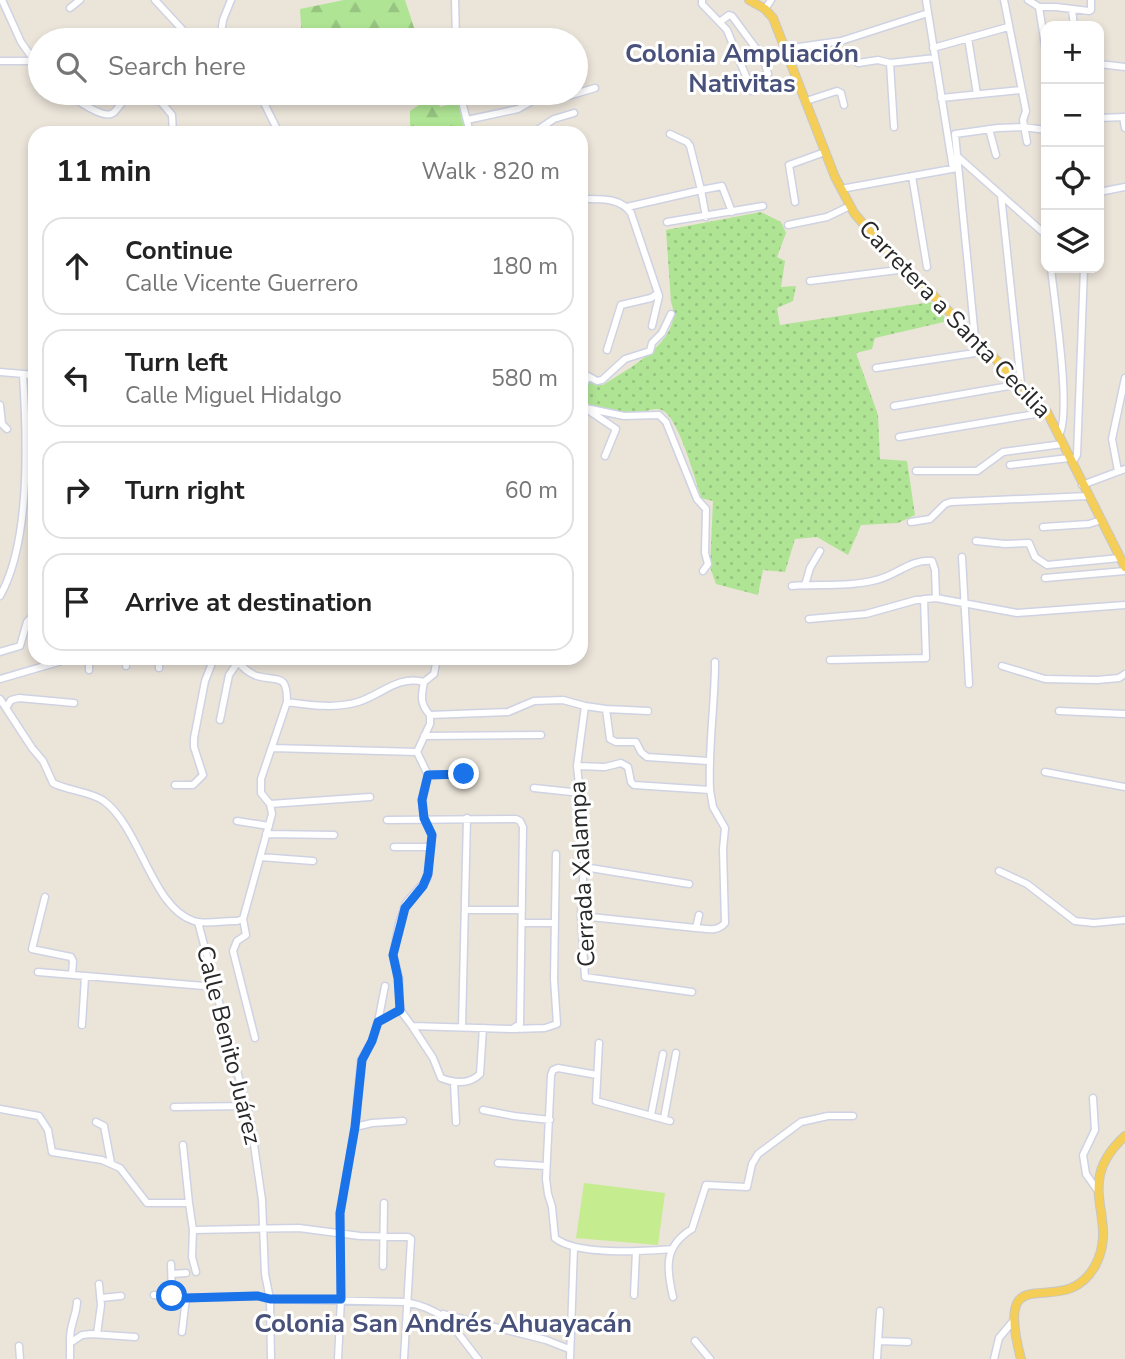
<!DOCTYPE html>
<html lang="en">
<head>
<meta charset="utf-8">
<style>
	:root { --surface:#fff; --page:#f2f2f2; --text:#222; --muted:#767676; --line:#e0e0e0 }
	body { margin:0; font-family:"Nunito Sans",sans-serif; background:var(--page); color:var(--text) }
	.controls { position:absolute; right:21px; top:21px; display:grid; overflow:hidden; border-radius:14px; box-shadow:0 4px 10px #0003 }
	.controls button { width:63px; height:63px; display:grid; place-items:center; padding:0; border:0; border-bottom:2px solid var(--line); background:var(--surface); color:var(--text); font:35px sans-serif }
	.stop { position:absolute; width:21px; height:21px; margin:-16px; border:5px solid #1a73e8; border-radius:50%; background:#fff }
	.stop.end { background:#1a73e8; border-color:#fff; box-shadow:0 2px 7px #0008 }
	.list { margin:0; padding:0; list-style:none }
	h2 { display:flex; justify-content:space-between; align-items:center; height:91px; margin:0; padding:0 28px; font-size:30px }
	h2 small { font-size:23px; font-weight:400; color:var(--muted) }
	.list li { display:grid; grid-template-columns:46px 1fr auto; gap:21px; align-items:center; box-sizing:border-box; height:98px; margin:0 14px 14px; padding:0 14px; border:2px solid var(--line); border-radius:21px }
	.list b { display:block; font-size:26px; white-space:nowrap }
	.list p { margin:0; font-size:23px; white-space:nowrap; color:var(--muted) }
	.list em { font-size:23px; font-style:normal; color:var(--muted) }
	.icon { flex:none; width:38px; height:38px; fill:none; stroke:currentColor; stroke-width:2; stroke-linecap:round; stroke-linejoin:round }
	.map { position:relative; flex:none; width:1125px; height:1359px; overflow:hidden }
	.search { position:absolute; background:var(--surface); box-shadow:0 4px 10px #0003; left:28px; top:28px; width:560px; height:77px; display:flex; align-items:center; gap:18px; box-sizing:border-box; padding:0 24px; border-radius:38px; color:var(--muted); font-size:26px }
	.panel { position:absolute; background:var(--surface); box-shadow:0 4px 10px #0003; left:28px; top:126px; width:560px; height:539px; border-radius:21px }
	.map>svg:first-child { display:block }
</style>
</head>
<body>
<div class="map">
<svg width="1125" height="1359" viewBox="0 0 1125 1359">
	<defs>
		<pattern id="grass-dots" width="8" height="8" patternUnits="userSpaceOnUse" patternTransform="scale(1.75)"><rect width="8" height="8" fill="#afe494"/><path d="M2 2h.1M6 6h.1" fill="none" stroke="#97c480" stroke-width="1.8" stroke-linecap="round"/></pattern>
		<pattern id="forest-firs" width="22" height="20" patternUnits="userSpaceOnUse" patternTransform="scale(1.75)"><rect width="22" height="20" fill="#afe494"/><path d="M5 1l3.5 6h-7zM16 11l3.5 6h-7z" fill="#97c480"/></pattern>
	</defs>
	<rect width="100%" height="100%" fill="#ebe4d9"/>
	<path fill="url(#grass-dots)" d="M761 212 781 222 786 233 777 257 785 261 781 287 796 286 793 301 777 308 780 325 931 302 948 321 875 338 872 349 856 353 878 415 880 459 907 461 915 515 898 523 861 525 848 555 817 537 795 539 785 572 763 570 758 595 716 584 710 567 713 501 701 498C695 478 680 424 665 412 657 405 648 412 639 412 620 413 595 411 581 399L589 382 603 385C629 368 686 339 671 302L666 230Z"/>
	<path fill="url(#forest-firs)" d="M344 0H405L418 40H302L300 9Z
		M418 93H435L440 107 458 102 465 133H410V111L422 103Z"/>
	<path fill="#c5ec8f" d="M584 1183 665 1193 658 1245 576 1238Z"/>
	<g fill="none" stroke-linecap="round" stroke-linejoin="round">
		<defs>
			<path id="minor" d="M2 0 21 42 40 69
				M155 0 192 40
				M455 0 456 40
				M702 0V4L727 30 752 91
				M926 0 953 169
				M1004 0 1026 111 1023 120 1027 142
				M1028 0 1039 7 1046 52
				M1039 7H1056L1089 11 1091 10V0
				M70 8 80 0
				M765 9 771 0
				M1072 10 1074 26
				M721 21 729 15 732 16 763 58 768 74
				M968 38 977 94
				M220 40 223 20 231 0
				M933 48 1008 27
				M785 49 841 41 928 13
				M0 61H33
				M858 63 878 60 890 63 935 58
				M890 63 894 127
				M1099 64 1125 67
				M66 93C74 98 101 118 111 114 116 113 118 106 123 102 133 94 150 99 161 102L172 115 173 133
				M259 93 279 133
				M460 93 470 133
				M941 98 1021 90
				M156 101 175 93
				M806 101 837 91 841 93 844 105
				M1123 117 1125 128
				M1099 118 1125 117
				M467 120 518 109 543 95 568 96 595 88
				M989 129 996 155
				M533 133 554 119 574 113
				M670 134 687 142 690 146 701 190 722 186 732 212
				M957 156 1046 235
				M912 176 927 267
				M841 189 957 168
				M1099 192 1125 187
				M581 199C599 199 620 197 631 213L659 296 652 326
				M795 202 789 165 825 152
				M627 207 701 190 706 217
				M667 222 763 206
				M788 225 827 217 850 206
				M1051 268C1054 299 1072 413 1059 435
				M810 281 906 269
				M975 338 955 134 998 128 1023 127 1046 130
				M607 350 621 305 651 298 657 294
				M876 368 988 351
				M0 372 35 375
				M581 390 588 376 597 381 602 380 625 359 650 351 652 343 662 333 671 314
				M0 405 2 424 7 429
				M894 406 1021 384 1001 195
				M581 407 624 416 659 415 666 422 697 499 706 509 705 553 708 564 703 571
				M591 412 616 429 605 456
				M899 437 1047 412
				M1072 463 1077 455 1084 268
				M1010 465 1069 458
				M916 471H977L1003 452 1063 444
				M1118 471 1112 439 1125 378
				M1082 485 1125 469
				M911 522 930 519 945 504 951 502 1088 496
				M1043 527 1089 524 1101 520
				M976 541 1005 544 1029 543 1035 557 1047 565 1120 558
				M962 557 969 684
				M1045 578 1125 571
				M805 585 810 568 820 551
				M792 586C820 584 849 587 876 580 896 576 910 559 932 561L935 570 936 598
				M0 596C31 541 27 438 23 375
				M809 619 866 614 916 600 936 598 1017 613 1125 605
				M0 652 20 646 27 622 35 613
				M126 658V666
				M159 658V668
				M234 658C241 665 247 673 257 676 279 682 287 673 287 702L261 779V793L270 804 272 814 243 919 246 935 237 941 233 951 255 1038
				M830 660 926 658 924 599
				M1002 666 1045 679 1097 680 1119 678 1125 674
				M89 670V658
				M0 679 72 658
				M0 699 32 748 43 761 53 783C68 791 90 791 104 801 141 829 152 908 194 921 207 925 224 920 237 921L243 919
				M287 702C310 705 334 709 358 702 381 695 398 675 424 682
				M585 706 577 766 585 842 581 916 585 977 692 992
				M6 708 11 700 19 698 74 703
				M606 709 648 711
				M1059 711 1125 714
				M430 715 508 712 534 701 563 700 585 706 606 709 610 739 616 742H636L641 752 647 757 708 761
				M430 715C420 704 421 697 424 682L434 674 437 658
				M220 720 229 675 238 662
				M424 736 541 735
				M272 748 417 752
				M577 766 605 767 621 763 628 767 631 782 634 785 710 790C708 747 715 705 715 662
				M1045 772 1125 787
				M428 775 464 774
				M175 785H193L203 775 194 747V738L205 681 214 658
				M534 788 581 793
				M270 804 370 797
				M387 820 516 819 520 821 523 827 520 1024 512 1029 412 1026 400 1010
				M237 821 269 826
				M266 834 334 835
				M394 847H431
				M260 857 313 861
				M584 867 689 884
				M999 871 1027 884 1075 921 1094 923 1125 920
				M45 897 32 949 71 957 73 961 72 975
				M466 910H522
				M581 916 696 928 699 915
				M198 922 251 1124 262 1200 265 1274 270 1299 271 1359
				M522 923H554
				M696 928C708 929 717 932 725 923L723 849 725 828 713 807 710 790
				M38 972 216 987
				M378 1022 385 986
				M82 1025 85 977
				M412 1026 433 1058 441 1078C454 1083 469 1085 480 1074L483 1028
				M462 1027 467 818
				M513 1029 545 1028 557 1024 554 979 556 854
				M599 1043 596 1101 670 1121
				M597 1075 558 1068 553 1070 551 1075 546 1179 548 1194 552 1207 555 1238C577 1256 643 1251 672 1249
				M454 1083 456 1122
				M1093 1098 1095 1130 1083 1155 1086 1174 1098 1191
				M174 1107 247 1106
				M0 1109 39 1116 48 1130 52 1152 102 1160 120 1168 147 1203H189L193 1230 299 1228 360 1236 408 1237 411 1239 404 1359
				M483 1110 514 1116 550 1120
				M651 1115 663 1054
				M664 1118 676 1053
				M96 1122 104 1126 111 1163
				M355 1127 372 1123 403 1121
				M183 1145 189 1203
				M498 1163 546 1166
				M193 1230 192 1257 196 1272
				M171 1264 172 1296
				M383 1266 384 1203
				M172 1274 186 1273
				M154 1295 186 1298 258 1296 270 1299 406 1302C449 1311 452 1327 478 1359
				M634 1295 636 1252
				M673 1297C666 1267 664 1246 692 1229L706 1185 747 1187 752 1164 758 1154 801 1122 828 1116H853
				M101 1298 121 1296
				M443 1314 546 1340 569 1349
				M182 1332 186 1298
				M97 1334 101 1305 99 1284
				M695 1341 710 1359
				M879 1341 908 1342
				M70 1343C69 1323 76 1320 77 1302
				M19 1346 20 1359
				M70 1359V1343L82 1335 91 1334 135 1337
				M338 1359 341 1299 340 1213 355 1127 361 1060 372 1041 378 1022 400 1010 399 978 393 955 399 923 406 903 427 879 432 835 424 818 422 799 428 775 417 752 430 724V715
				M570 1359 574 1247
				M877 1359 880 1311
				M994 1359 999 1338 1014 1320"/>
			<path id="major" d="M749 0 765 9 773 18 835 177 854 213 888 253 931 293 1047 412 1125 567
				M1021 1359C992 1249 1062 1325 1095 1266 1121 1218 1071 1185 1125 1136"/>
		</defs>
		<use href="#minor" stroke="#cfd2e2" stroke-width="9"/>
		<use href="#major" stroke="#c7c7c7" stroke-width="10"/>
		<use href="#minor" stroke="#fff" stroke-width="6"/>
		<use href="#major" stroke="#f4ce56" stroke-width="8"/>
	</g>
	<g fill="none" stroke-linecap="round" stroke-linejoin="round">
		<path stroke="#1a73e8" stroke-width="9" d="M172 1296 186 1298 258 1296 270 1299H341L340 1213 355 1127 362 1060 372 1041 378 1022 400 1010 398 978 393 955 405 908 423 886 428 874 432 835 424 818 422 800 428 775 464 774"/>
	</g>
	<g text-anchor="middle" stroke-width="6" stroke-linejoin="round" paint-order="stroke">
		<g font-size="24" fill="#282828" stroke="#fff">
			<text transform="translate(955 319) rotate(46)" y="8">Carretera a Santa Cecilia</text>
			<text transform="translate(582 874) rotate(-93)" y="8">Cerrada Xalampa</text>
			<text transform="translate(229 1045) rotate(76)" y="8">Calle Benito Juárez</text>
		</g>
		<g font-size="26" font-weight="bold" fill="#48517a" stroke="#fff">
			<text x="742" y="62">Colonia Ampliación<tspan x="742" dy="30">Nativitas</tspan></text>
			<text x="443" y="1332">Colonia San Andrés Ahuayacán</text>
		</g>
	</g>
</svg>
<div class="controls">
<button>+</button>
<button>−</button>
<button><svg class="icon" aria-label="locate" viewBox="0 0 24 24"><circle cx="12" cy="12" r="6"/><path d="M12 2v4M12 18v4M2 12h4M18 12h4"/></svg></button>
<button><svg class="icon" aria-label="layers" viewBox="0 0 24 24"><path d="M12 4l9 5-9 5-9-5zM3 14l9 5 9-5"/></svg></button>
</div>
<div class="stop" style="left:172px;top:1296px"></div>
<div class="stop end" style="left:464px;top:774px"></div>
<div class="search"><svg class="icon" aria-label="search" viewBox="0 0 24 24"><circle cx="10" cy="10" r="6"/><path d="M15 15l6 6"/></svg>Search here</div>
<section class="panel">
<h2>11 min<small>Walk · 820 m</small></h2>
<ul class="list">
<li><svg class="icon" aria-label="ahead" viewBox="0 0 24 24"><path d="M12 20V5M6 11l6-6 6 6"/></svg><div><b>Continue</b><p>Calle Vicente Guerrero</p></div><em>180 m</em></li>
<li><svg class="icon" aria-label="left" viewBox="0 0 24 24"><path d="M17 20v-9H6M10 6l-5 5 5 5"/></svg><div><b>Turn left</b><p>Calle Miguel Hidalgo</p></div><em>580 m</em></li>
<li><svg class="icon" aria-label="right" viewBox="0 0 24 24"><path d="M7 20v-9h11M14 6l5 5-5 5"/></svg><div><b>Turn right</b></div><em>60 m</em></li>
<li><svg class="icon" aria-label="arrive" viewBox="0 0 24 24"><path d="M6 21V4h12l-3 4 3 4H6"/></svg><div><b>Arrive at destination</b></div></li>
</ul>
</section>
</div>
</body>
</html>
